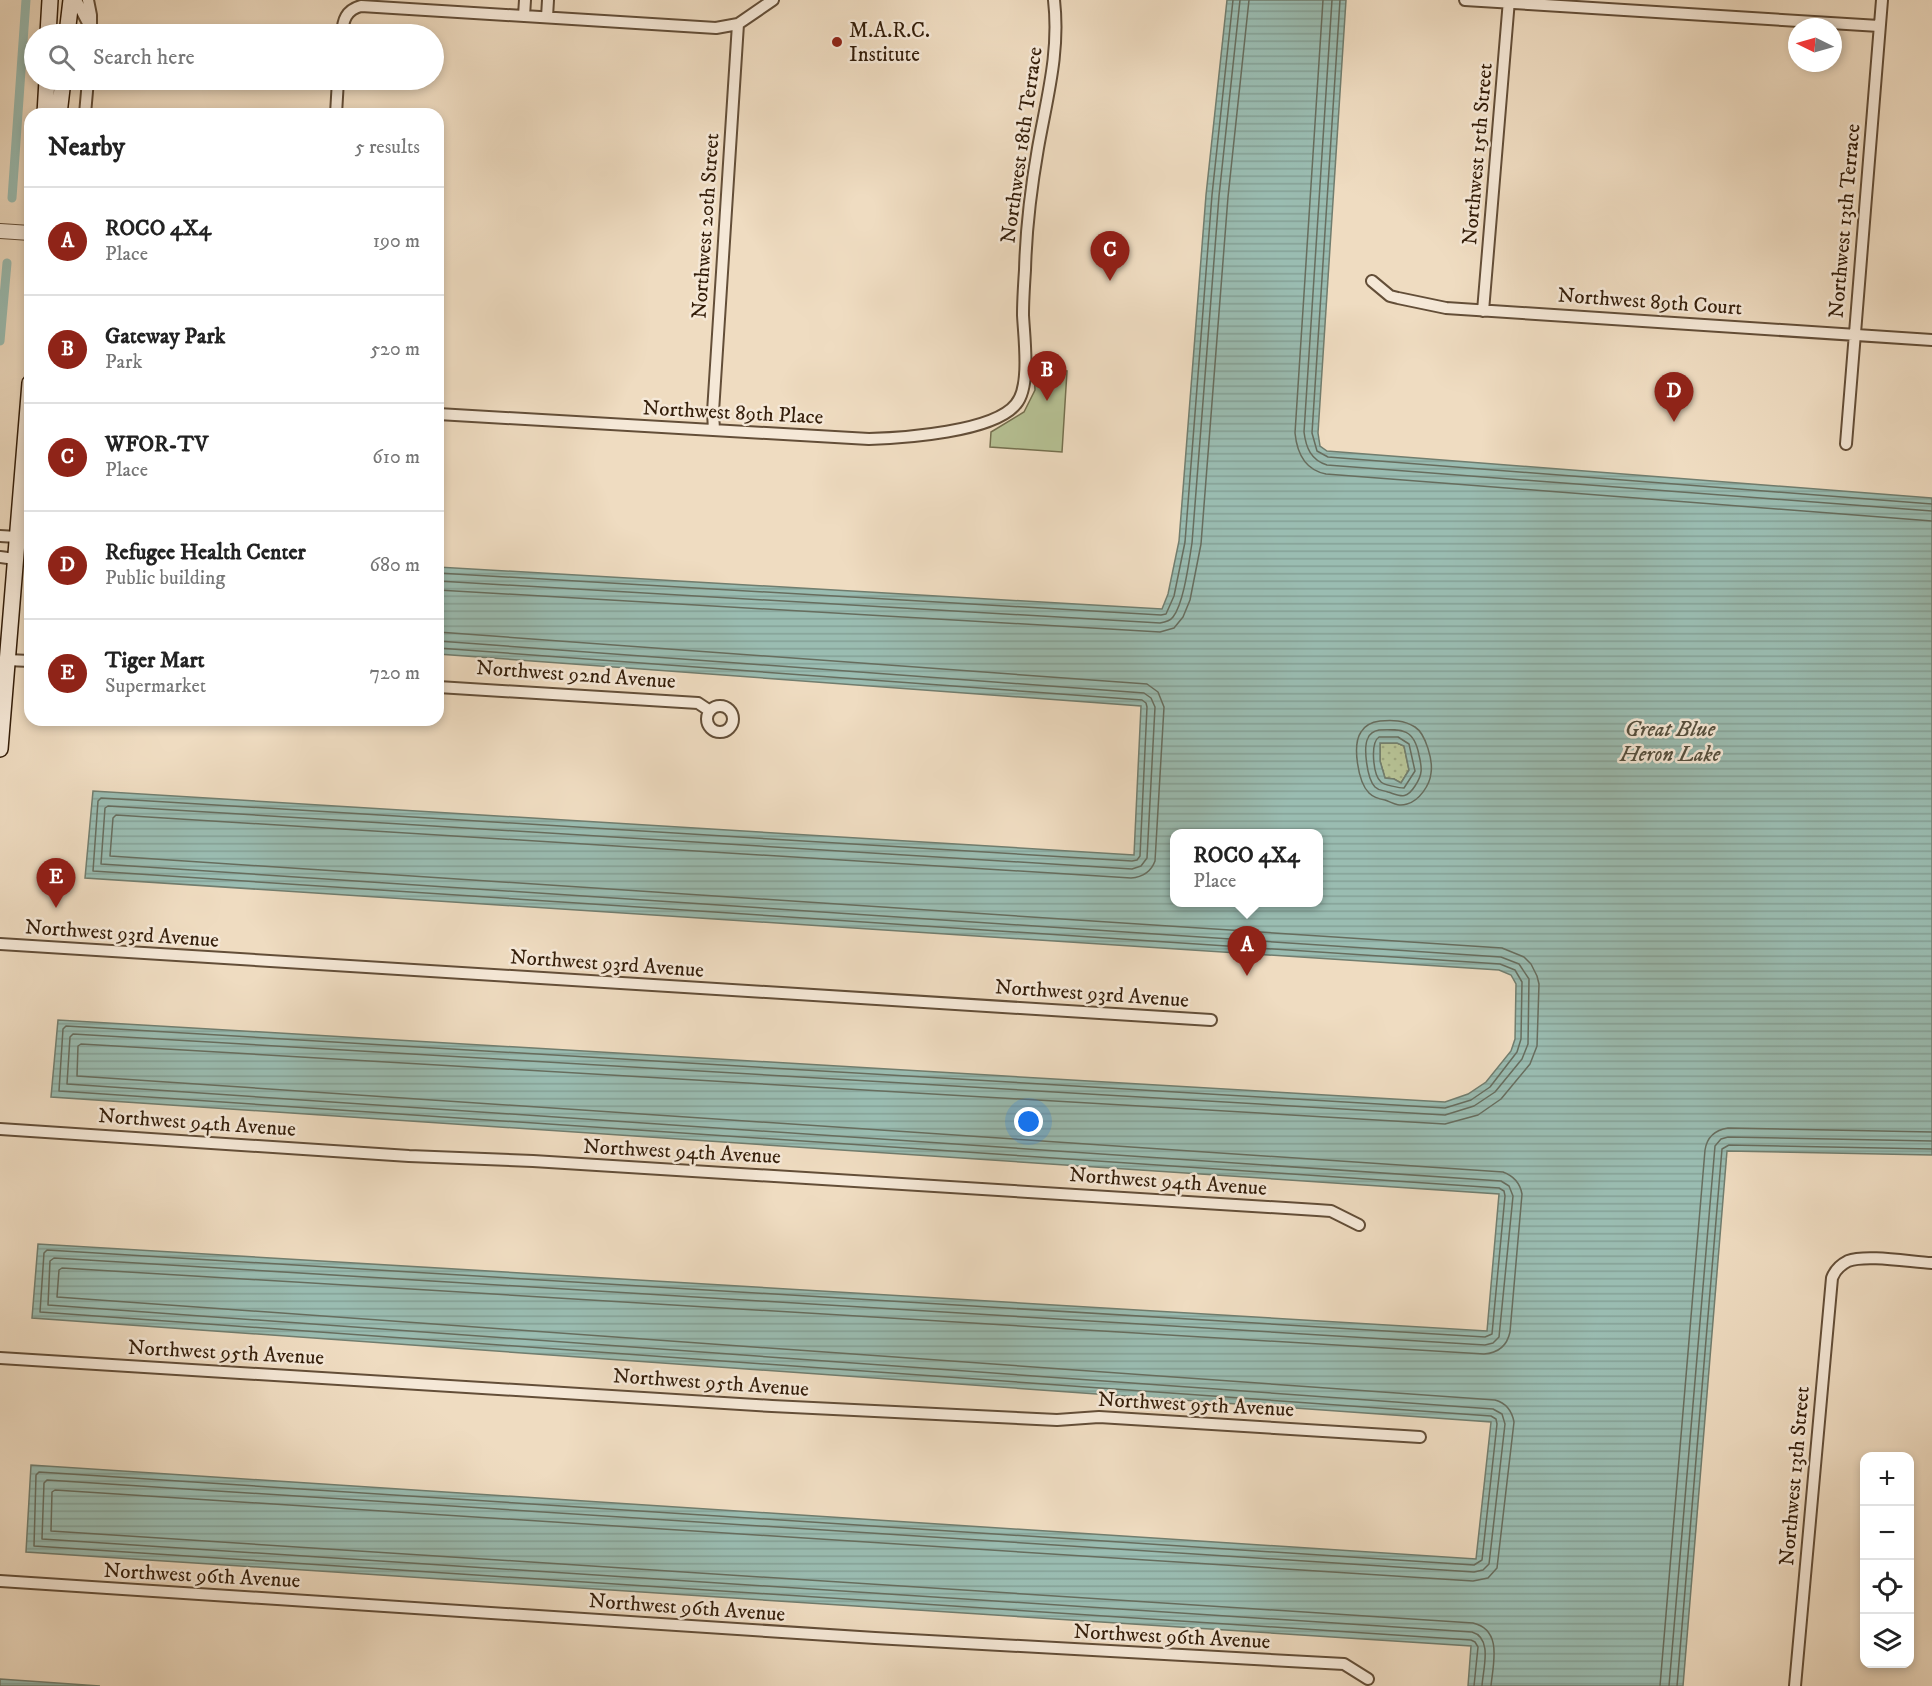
<!DOCTYPE html>
<html lang="en">
<head>
<meta charset="utf-8">
<style>
	:root { --surface:#fff; --page:#f2f2f2; --text:#222; --muted:#767676; --line:#e0e0e0; --accent:#8f2418 }
	body { margin:0; font-family:"IM FELL DW Pica",serif; background:var(--page); color:var(--text) }
	.controls { position:absolute; right:18px; bottom:18px; display:grid; overflow:hidden; border-radius:12px; box-shadow:0 3px 9px #0003 }
	.controls button { width:54px; height:54px; display:grid; place-items:center; padding:0; border:0; border-bottom:2px solid var(--line); background:var(--surface); color:var(--text); font:30px sans-serif }
	.compass { position:absolute; left:1788px; top:18px; width:54px; height:54px; border-radius:50%; background:var(--surface); box-shadow:0 3px 9px #0003; rotate:275deg }
	.you { position:absolute; left:1029px; top:1122px; width:21px; height:21px; margin:-15px; border:4px solid #fff; border-radius:50%; background:#1a73e8; box-shadow:0 0 0 9px #1a73e833 }
	.badge { display:grid; place-items:center; width:39px; height:39px; border-radius:50%; background:var(--accent); color:#fff; font-size:20px; font-weight:700 }
	.pin { position:absolute; translate:-50% -50px; filter:drop-shadow(0 2px 3px #0008) }
	.pin::after { content:''; position:absolute; top:32px; width:21px; height:18px; background:inherit; clip-path:polygon(0 0,100% 0,50% 100%) }
	.popup { position:absolute; left:1170px; top:829px; width:153px; height:78px; box-sizing:border-box; display:grid; place-content:center; border-radius:12px; background:var(--surface); filter:drop-shadow(0 2px 4px #0005); font-size:20px; white-space:nowrap; color:var(--muted) }
	.popup b { font-size:22px; color:var(--text) }
	.popup::after { content:''; position:absolute; left:50%; top:100%; margin-left:-12px; border:12px solid transparent; border-top-color:var(--surface) }
	.list { margin:0; padding:0; list-style:none }
	h2 { display:flex; justify-content:space-between; align-items:center; height:78px; margin:0; padding:0 24px; font-size:26px }
	h2 small { font-size:20px; font-weight:400; color:var(--muted) }
	.list li { display:grid; grid-template-columns:39px 1fr auto; gap:18px; align-items:center; box-sizing:border-box; height:108px; padding:0 24px; border-top:2px solid var(--line) }
	.list b { display:block; font-size:22px; white-space:nowrap }
	.list p { margin:0; font-size:20px; white-space:nowrap; color:var(--muted) }
	.list em { font-size:20px; font-style:normal; color:var(--muted) }
	.icon { flex:none; width:33px; height:33px; fill:none; stroke:currentColor; stroke-width:2; stroke-linecap:round; stroke-linejoin:round }
	.map { position:relative; flex:none; width:1932px; height:1686px; overflow:hidden }
	.search { position:absolute; background:var(--surface); box-shadow:0 3px 9px #0003; left:24px; top:24px; width:420px; height:66px; display:flex; align-items:center; gap:15px; box-sizing:border-box; padding:0 21px; border-radius:33px; color:var(--muted); font-size:22px }
	.panel { position:absolute; background:var(--surface); box-shadow:0 3px 9px #0003; left:24px; top:108px; width:420px; height:618px; border-radius:18px }
	.map>svg:first-child { display:block }
</style>
</head>
<body>
<div class="map">
<svg width="1932" height="1686" viewBox="0 0 1932 1686">
	<defs>
		<pattern id="grass-dots" width="8" height="8" patternUnits="userSpaceOnUse" patternTransform="scale(1.5)"><rect width="8" height="8" fill="#b6c194"/><path d="M2 2h.1M6 6h.1" fill="none" stroke="#9da57e" stroke-width="1.8" stroke-linecap="round"/></pattern>
		<pattern id="water-rules" width="6" height="5" patternUnits="userSpaceOnUse" patternTransform="scale(1.5)"><rect width="6" height="5" fill="#9abcb1"/><path d="M0 2.5h6" fill="none" stroke="#85a197"/></pattern>
	</defs>
	<rect width="100%" height="100%" fill="#efdcc1"/>
	<filter id="stains"><feTurbulence type="fractalNoise" baseFrequency=".00333" numOctaves="4"/><feColorMatrix values="0 0 0 0 .2 0 0 0 0 .09 0 0 0 0 .02 0 0 0 .5 -.17"/></filter>
	<radialGradient id="worn" r=".72"><stop offset=".6" stop-color="#630" stop-opacity="0"/><stop offset="1" stop-color="#630" stop-opacity=".3"/></radialGradient>
	<path fill="url(#grass-dots)" stroke="#75704f" stroke-width="1.5" d="M1380 743H1397L1404 746 1409 770 1401 783 1394 779 1385 778 1380 761Z"/>
	<path fill="#b6c194" stroke="#75704f" stroke-width="1.5" d="M1034 369 1067 371 1062 452 990 447 991 432 1024 412 1035 390Z"/>
	<path fill="url(#water-rules)" stroke="#717d6e" stroke-width="1.5" fill-rule="evenodd" d="M1227 0H1346L1318 433 1320 446 1327 451 1932 498V1155L1727 1151 1683 1686H1468L1471 1646 26 1552 31 1465 1476 1559 1491 1422 32 1318 38 1244 1487 1331 1499 1194 51 1097 58 1020 1445 1102 1468 1094 1486 1082 1511 1051 1515 1039 1516 984 1511 975 1499 970 85 878 93 791 1134 855 1141 706 438 654V567L1162 609 1168 594 1179 541 1206 195ZM1380 743H1397L1404 746 1409 770 1401 783 1394 779 1385 778 1380 761ZM1175 834H1319V902H1175Z
		M0 1679 100 1686H0Z"/>
	<g fill="none" stroke-linecap="round" stroke-linejoin="round">
		<path stroke="#676d5e" stroke-width="1.5" d="M1323 0 1295 433C1297 453 1305 470 1326 474L1932 521
			M1332 0 1304 432C1306 448 1311 460 1327 465L1932 511
			M1340 0 1312 433 1317 451 1328 457 1932 504
			M438 573 1161 615 1166 614 1174 596 1185 542 1212 195 1233 0
			M438 581 1160 623C1166 622 1170 621 1173 617 1184 603 1189 561 1192 543L1219 196 1240 0
			M438 590 1160 632 1174 628 1183 617 1190 600 1201 544 1228 197 1249 0
			M438 632 1147 684 1158 692 1164 707 1155 861C1151 872 1143 877 1131 878L116 815 113 818 110 856 1502 948 1524 957 1531 964 1537 976 1539 984 1537 1046 1530 1064 1501 1099 1478 1115 1445 1124 81 1044 78 1046 77 1076 1503 1172C1514 1176 1520 1183 1522 1194L1510 1332C1507 1346 1498 1353 1484 1354L62 1268 59 1270 57 1297 1495 1400C1506 1403 1512 1411 1514 1422L1497 1568 1488 1578 1473 1581 55 1490 52 1492 51 1531 1473 1623C1503 1630 1493 1664 1491 1686
			M438 641 1144 693 1151 698 1155 707 1147 858 1141 866 1132 869 108 806 105 808 101 864 1501 957 1519 964 1529 979 1528 1044 1522 1059 1495 1092 1474 1106 1445 1115 73 1034 70 1037 67 1084 1501 1181 1509 1186 1513 1196 1499 1337 1493 1343 1485 1345 54 1258 50 1261 48 1305 1493 1409 1502 1414 1505 1424 1489 1564 1483 1570 1474 1572 47 1480 44 1483 42 1539 1472 1632C1493 1638 1483 1669 1482 1686
			M438 648 1142 700 1146 703 1147 707 1140 856 1137 860 1132 861 101 798 98 801 93 871 1500 964 1515 970 1522 982 1521 1039 1517 1052 1490 1087 1471 1100 1445 1108 66 1026 63 1029 59 1091 1499 1188 1504 1191 1505 1196 1492 1334 1485 1337 47 1250 44 1253 40 1312 1491 1416 1496 1419 1497 1424 1482 1560 1474 1565 39 1472 36 1475 34 1546 1471 1640 1475 1642 1478 1647 1474 1686
			M1380 721C1392 720 1404 720 1415 727 1426 734 1433 761 1431 773 1430 785 1419 801 1407 804 1398 807 1393 803 1385 800 1379 799 1374 798 1369 793 1358 782 1352 745 1361 732 1365 725 1372 722 1380 721Z
			M1379 730C1403 729 1414 729 1419 755 1422 768 1423 774 1415 786 1406 800 1401 796 1388 792 1383 790 1379 791 1375 787 1367 779 1363 747 1368 738 1370 733 1374 731 1379 730Z
			M1379 737H1398L1409 744 1415 771 1404 788C1400 788 1384 785 1381 782 1373 775 1370 743 1379 737Z
			M1660 1686 1705 1150C1707 1137 1715 1130 1728 1128L1932 1132
			M1669 1686 1715 1146 1721 1139 1728 1137 1932 1141
			M1677 1686 1722 1149 1729 1145 1932 1149"/>
		<path stroke="#9abcb1" stroke-width="9" d="M12 198 26 0
			M0 341 7 263"/>
		<defs>
			<path id="minor" d="M76 0 90 27
				M88 0 91 15V34
				M1465 0 1879 26
				M524 16 525 0
				M547 17 548 0
				M342 34C343 20 346 10 361 6L716 28 738 24 773 0
				M85 114 88 80
				M336 114 338 80
				M1372 281 1390 296 1398 298 1446 308 1932 340
				M1483 311 1509 0
				M438 414 869 439C903 438 994 432 1016 404 1031 387 1024 337 1023 315 1023 300 1024 285 1025 270 1026 229 1031 188 1038 148 1047 97 1060 52 1054 0
				M714 430 713 412 738 24
				M1846 444 1882 0
				M0 536 17 537
				M0 557 15 559
				M7 660 30 661
				M438 687 698 703 710 711
				M707 719a13 13 0 1 1 26 0a13 13 0 1 1-26 0Z
				M0 944 1211 1020
				M0 1129 409 1156 533 1161 1317 1210 1331 1211 1359 1225
				M0 1358 772 1406 1057 1420 1099 1417 1420 1437
				M0 1581 875 1638 1344 1664 1368 1679
				M1795 1686 1832 1278C1835 1270 1840 1265 1848 1261 1866 1254 1911 1262 1932 1263"/>
			<path id="tertiary" d="M0 231 30 233"/>
			<path id="secondary" d="M48 34 50 0
				M67 34 71 0
				M45 114 47 80
				M59 114 63 80
				M0 749 30 383"/>
		</defs>
		<use href="#minor" stroke="#634e38" stroke-width="14"/>
		<use href="#tertiary" stroke="#634e38" stroke-width="16"/>
		<use href="#secondary" stroke="#341e0a" stroke-width="18"/>
		<use href="#minor" stroke="#f5e8d7" stroke-width="10"/>
		<use href="#tertiary" stroke="#f5e8d7" stroke-width="14"/>
		<use href="#secondary" stroke="#f5e8d7" stroke-width="15"/>
	</g>
	<circle fill="#8f2418" stroke="#f5e8d7" stroke-width="2" cx="837" cy="42" r="6"/>
	<g text-anchor="middle" stroke-width="5" stroke-linejoin="round" paint-order="stroke">
		<g font-size="21" fill="#341e0a" stroke="#f5e8d7" text-anchor="start">
			<text x="849" y="37">M.A.R.C.<tspan x="849" dy="24">Institute</tspan></text>
		</g>
		<g font-size="21" fill="#341e0a" stroke="#f5e8d7">
			<text transform="translate(1021 145) rotate(-82)" y="7">Northwest 18th Terrace</text>
			<text transform="translate(1477 154) rotate(-85)" y="7">Northwest 15th Street</text>
			<text transform="translate(1844 221) rotate(-85)" y="7">Northwest 13th Terrace</text>
			<text transform="translate(705 226) rotate(-86)" y="7">Northwest 20th Street</text>
			<text transform="translate(1650 301) rotate(4)" y="7">Northwest 89th Court</text>
			<text transform="translate(733 412) rotate(3)" y="7">Northwest 89th Place</text>
			<text transform="translate(576 674) rotate(4)" y="7">Northwest 92nd Avenue</text>
			<text transform="translate(122 933) rotate(4)" y="7">Northwest 93rd Avenue</text>
			<text transform="translate(607 963) rotate(4)" y="7">Northwest 93rd Avenue</text>
			<text transform="translate(1092 993) rotate(4)" y="7">Northwest 93rd Avenue</text>
			<text transform="translate(197 1122) rotate(4)" y="7">Northwest 94th Avenue</text>
			<text transform="translate(682 1151) rotate(3)" y="7">Northwest 94th Avenue</text>
			<text transform="translate(1168 1181) rotate(4)" y="7">Northwest 94th Avenue</text>
			<text transform="translate(226 1352) rotate(3)" y="7">Northwest 95th Avenue</text>
			<text transform="translate(711 1382) rotate(4)" y="7">Northwest 95th Avenue</text>
			<text transform="translate(1196 1404) rotate(3)" y="7">Northwest 95th Avenue</text>
			<text transform="translate(1794 1476) rotate(-85)" y="7">Northwest 13th Street</text>
			<text transform="translate(202 1575) rotate(3)" y="7">Northwest 96th Avenue</text>
			<text transform="translate(687 1607) rotate(4)" y="7">Northwest 96th Avenue</text>
			<text transform="translate(1172 1636) rotate(3)" y="7">Northwest 96th Avenue</text>
		</g>
		<g font-size="22" font-style="italic" fill="#534d3c" stroke="#f5e8d7">
			<text x="1670" y="736">Great Blue<tspan x="1670" dy="25">Heron Lake</tspan></text>
		</g>
	</g>
	<rect width="100%" height="100%" filter="url(#stains)"/>
	<rect width="100%" height="100%" fill="url(#worn)"/>
</svg>
<div class="controls">
<button>+</button>
<button>−</button>
<button><svg class="icon" aria-label="locate" viewBox="0 0 24 24"><circle cx="12" cy="12" r="6"/><path d="M12 2v4M12 18v4M2 12h4M18 12h4"/></svg></button>
<button><svg class="icon" aria-label="layers" viewBox="0 0 24 24"><path d="M12 4l9 5-9 5-9-5zM3 14l9 5 9-5"/></svg></button>
</div>
<svg class="compass" viewBox="-18 -18 36 36"><path d="M0-13l5 13h-10z" fill="#e53935"/><path d="M0 13l5-13h-10z" fill="#767676"/></svg>
<div class="you"></div>
<div class="pin badge" style="left:1247px;top:976px">A</div>
<div class="popup"><b>ROCO 4X4</b>Place</div>
<div class="pin badge" style="left:1047px;top:401px">B</div>
<div class="pin badge" style="left:1110px;top:281px">C</div>
<div class="pin badge" style="left:1674px;top:422px">D</div>
<div class="pin badge" style="left:56px;top:908px">E</div>
<div class="search"><svg class="icon" aria-label="search" viewBox="0 0 24 24"><circle cx="10" cy="10" r="6"/><path d="M15 15l6 6"/></svg>Search here</div>
<section class="panel">
<h2>Nearby<small>5 results</small></h2>
<ul class="list">
<li><span class="badge">A</span><div><b>ROCO 4X4</b><p>Place</p></div><em>190 m</em></li>
<li><span class="badge">B</span><div><b>Gateway Park</b><p>Park</p></div><em>520 m</em></li>
<li><span class="badge">C</span><div><b>WFOR-TV</b><p>Place</p></div><em>610 m</em></li>
<li><span class="badge">D</span><div><b>Refugee Health Center</b><p>Public building</p></div><em>680 m</em></li>
<li><span class="badge">E</span><div><b>Tiger Mart</b><p>Supermarket</p></div><em>720 m</em></li>
</ul>
</section>
</div>
</body>
</html>
